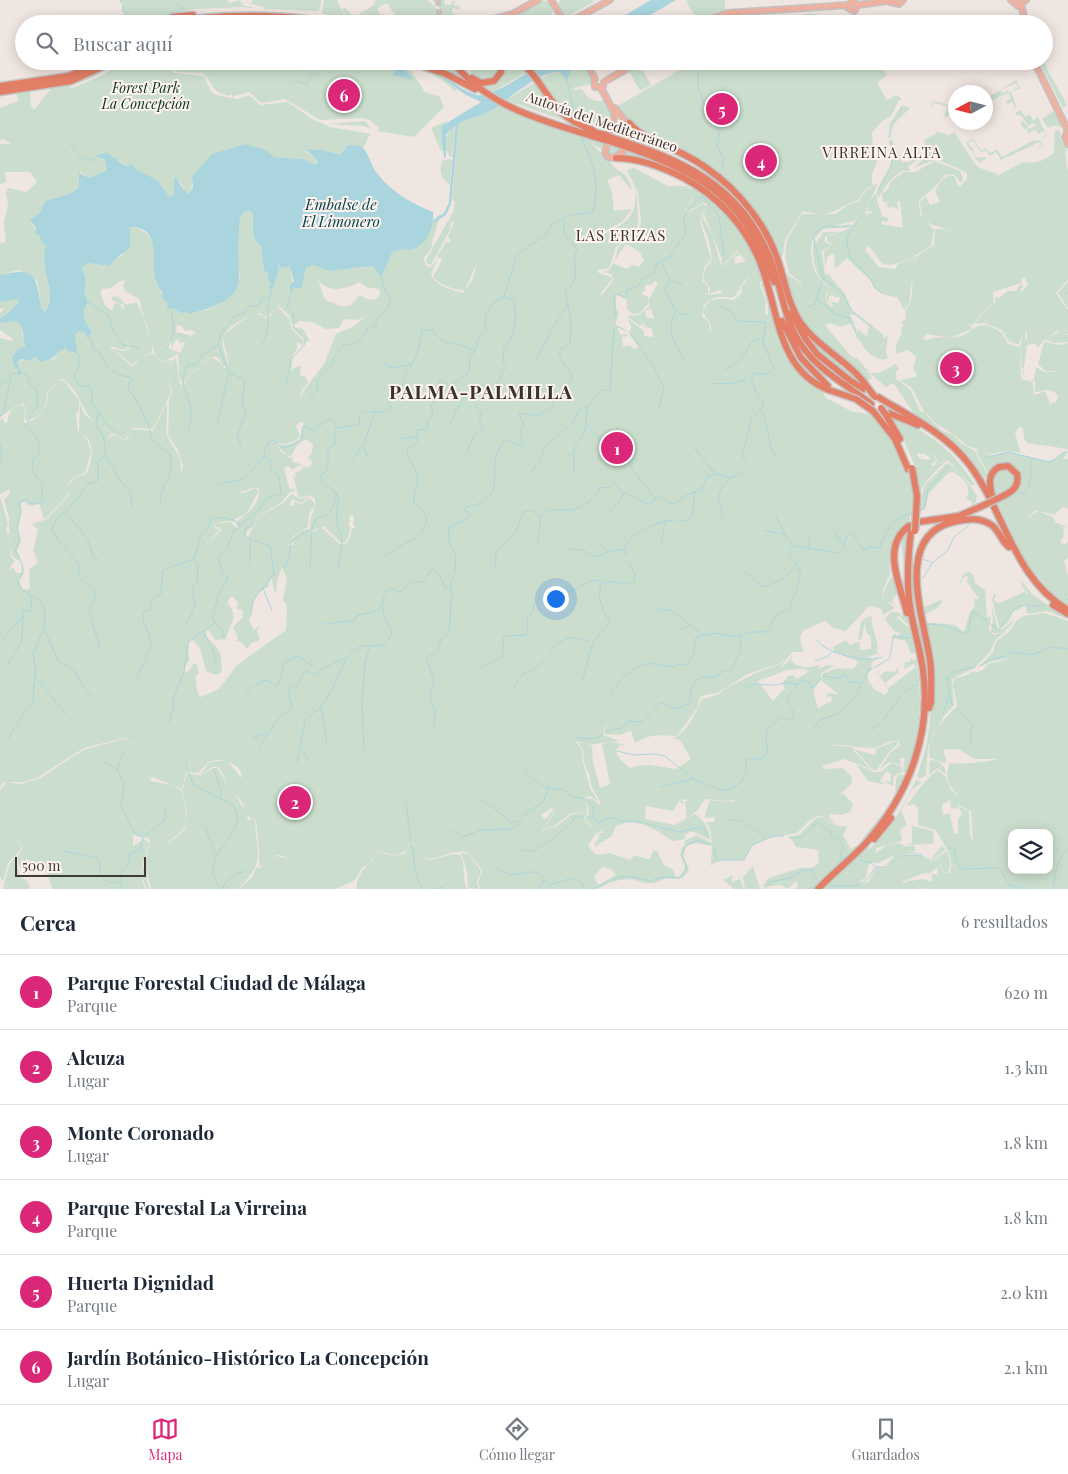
<!DOCTYPE html>
<html lang="es">
<head>
<meta charset="utf-8">
<style>
	:root { --surface:#fff; --page:#f2f2f3; --text:#1f2937; --muted:#747a83; --line:#e0e1e3; --accent:#db2777 }
	body { margin:0; font-family:"Playfair Display",serif; background:var(--page); color:var(--text) }
	.controls { position:absolute; right:15px; bottom:15px; display:grid; overflow:hidden; border-radius:10px; box-shadow:0 2px 12px #0003 }
	.controls button { width:45px; height:45px; display:grid; place-items:center; padding:0; border:0; border-bottom:1px solid var(--line); background:var(--surface); color:var(--text); font:25px sans-serif }
	.compass { position:absolute; left:948px; top:85px; width:45px; height:45px; border-radius:50%; background:var(--surface); box-shadow:0 2px 12px #0003; rotate:263deg }
	.scale { position:absolute; left:15px; bottom:12px; width:131px; box-sizing:border-box; padding-left:5px; border:2px solid #3e3a38; border-top:0; font-size:14px; line-height:18px; white-space:nowrap; color:#3e3a38; -webkit-text-stroke:4px #fef3ef; paint-order:stroke }
	.you { position:absolute; left:555px; top:598px; width:18px; height:18px; margin:-12px; border:4px solid #fff; border-radius:50%; background:#1a73e8; box-shadow:0 0 0 8px #1a73e833 }
	.badge { display:grid; place-items:center; width:32px; height:32px; border-radius:50%; background:var(--accent); color:#fff; font-size:16px; font-weight:700 }
	.pin { position:absolute; translate:-50% -50%; border:2px solid #fff; box-shadow:0 1px 5px #0006 }
	.list { margin:0; padding:0; list-style:none }
	h2 { display:flex; justify-content:space-between; align-items:center; height:65px; margin:0; padding:0 20px; font-size:21px }
	h2 small { font-size:16px; font-weight:400; color:var(--muted) }
	.list li { display:grid; grid-template-columns:32px 1fr auto; gap:15px; align-items:center; box-sizing:border-box; height:75px; padding:0 20px; border-top:1px solid var(--line) }
	.list b { display:block; font-size:19px; white-space:nowrap }
	.list p { margin:0; font-size:16px; white-space:nowrap; color:var(--muted) }
	.list em { font-size:16px; font-style:normal; color:var(--muted) }
	.icon { flex:none; width:28px; height:28px; fill:none; stroke:currentColor; stroke-width:2; stroke-linecap:round; stroke-linejoin:round }
	.map { position:relative; flex:none; width:1068px; height:889px; overflow:hidden }
	.search { position:absolute; background:var(--surface); box-shadow:0 2px 12px #0003; left:15px; right:15px; top:15px; height:55px; display:flex; align-items:center; gap:12px; box-sizing:border-box; padding:0 18px; border-radius:28px; color:var(--muted); font-size:19px }
	.sheet { height:515px; background:var(--surface) }
	nav { display:flex; justify-content:space-around; align-items:center; box-sizing:border-box; height:70px; border-top:1px solid var(--line); background:var(--surface); font-size:14px; color:var(--muted) }
	nav a { display:grid; justify-items:center; gap:2px }
	nav .on { color:var(--accent) }
	.map>svg:first-child { display:block }
</style>
</head>
<body>
<div class="map">
<svg width="1068" height="889" viewBox="0 0 1068 889">
	<rect width="100%" height="100%" fill="#f0e6e1"/>
	<path fill="#cbdecd" fill-rule="evenodd" d="M119 0H228L229 3 240 0 243 5 255 8 243 7 195 9 180 11 151 24H133L122 11V4Z
		M252 0H321L320 9 317 11 264 9 263 7 243 2 252 3Z
		M324 0H337L345 17 340 20 322 13Z
		M376 0H427L434 5 444 24H411L397 18 387 3 377 8 385 24H363L365 14 374 9 364 15 362 24 350 19 342 10 344 7 354 17 373 6Z
		M432 0H445L444 4 451 5 452 1H455L454 5 460 6V10L453 8 452 13 455 14 454 24 445 22 440 9Z
		M542 0 549 3 553 11 549 21 541 24H500L501 21 520 14Z
		M560 0H592L594 2 564 18 557 6Z
		M689 0H725V10L696 18 686 1Z
		M804 14H816V24H805Z
		M124 61H164L174 73 204 76 210 90 216 95 237 99 249 95 260 105 288 102 312 119 330 127 370 134 363 149 358 146 345 148 342 154C329 153 318 150 305 151L318 161 316 165 303 159 274 157 265 151 246 144 206 162 192 177 191 193 189 194 183 189 182 184 174 178V194L170 197 157 180 125 166 120 161 97 157 105 160 107 170 90 178 80 172 78 178V188L72 193 45 201 39 214 31 222 46 246C38 267 58 292 44 313L42 310 37 281 19 270 0 275V243L6 242 4 223 8 204 6 193 8 188 26 192 37 182 30 172H5L6 182 0 184V144H11L3 139 0 141V108L18 101 17 91 30 90 31 106 34 110 53 86 83 79 116 64 92 78 70 86V89L101 76Z
		M168 61H374L381 64 387 61 411 71 425 92 440 97 444 107 414 137 377 131 379 128 370 120 361 118 320 120 285 99 261 103 249 92 232 97V94L230 96C209 91 216 86 203 73L177 72 170 67Z
		M395 61H402L444 75 439 76 458 90 454 91C439 73 415 68 395 61Z
		M412 61H422L427 66 432 65 428 61H450L467 82Z
		M460 61H496L498 74 486 83 474 76Z
		M500 61H518L528 71 493 92 481 84 497 82Z
		M573 61H583L593 78 591 84 574 88V90L582 89C587 99 595 103 606 100 613 113 612 119 608 133L579 122 554 109 572 123 506 100 552 72 561 73 567 81Z
		M670 61H691L675 71Z
		M695 61H877L887 75 877 83 887 100 897 95 902 100H899L891 116 881 122 872 133 873 151H870L871 155 879 157 872 174V183L874 185 865 190 858 200C833 209 834 219 803 211L785 240 783 254 780 259 773 242 724 179 652 138 622 115 616 107Z
		M1039 61 1044 63 1067 105 1063 108Z
		M640 65 651 85 640 91 629 71Z
		M1016 80 1020 88 1011 92 1016 106 1012 109 1014 106 1011 101 1008 105 1006 101 1011 98 1009 94 999 99 1018 87 1016 83 1001 90 1002 93 1008 90 1009 92 993 100 991 96 986 99Z
		M933 101 950 105 949 107 955 105 950 109 955 113V117L950 115 944 118 947 106 934 103 931 109Z
		M499 105 531 120 605 142 603 150 591 143C598 151 606 156 612 164 619 175 629 170 632 191L619 175 607 180 612 192 614 211 632 209 622 222 588 240 577 242C589 243 624 227 630 216 636 208 636 198 635 189L637 198 638 225 634 232 616 247 609 268 598 270 597 272 613 278 600 294 602 295 614 279 611 274 603 272 609 270 613 263 627 269 632 265 639 267 644 260 640 252 626 244 615 260 618 247 638 231 641 223 638 193 627 170 634 168 668 186H687L691 190V187L685 183 690 184C718 202 736 224 753 252L754 255 750 257 754 256 764 279 759 283 766 300 765 315 768 314C768 302 767 294 761 285L764 280 782 349 786 358 806 380 822 390 826 398 853 412 871 414 895 445 906 470 914 467V464L904 440 888 415C927 431 952 448 975 485H971L948 460 935 465 937 461 935 456 918 453 917 455 919 458 922 455 920 459 929 460 931 458 922 453 935 457 936 461 931 464 932 466 948 461C941 464 925 482 922 488 917 498 920 503 910 509L920 505 924 486 947 463C956 466 970 486 977 495L976 502 971 506 972 502 966 498C973 486 963 479 954 472L948 473 929 493 925 509 910 516 909 524 889 565 890 574 882 592 884 599 883 592 891 578 897 581 899 590 892 601 896 605 885 600 895 608 883 615 882 609 869 606 846 631 834 628 825 621 803 631 800 637 802 648 804 650 803 652H792L787 659 778 664 748 674 717 693 701 696 697 708 677 736C661 736 650 733 635 743L631 730 621 735 605 734V728L610 722 604 728 603 735 619 741 589 745 575 741 582 750 583 763 590 788 599 802 590 796 586 797 587 812 571 813 556 825 542 830 554 814 553 807 541 815 544 819 547 818 553 809V814L541 831 557 826 572 814 588 812 584 818C588 827 595 828 603 833L602 835 597 837 601 832 596 833 588 846 596 855 610 853 630 860 635 855 647 859H650L653 851H657L664 865 673 870 676 877 680 876 685 869C684 859 676 853 685 844L684 841 697 835 712 843V846C703 844 684 839 684 854 684 859 687 865 689 870L683 878 664 879 655 883H644L632 879 620 880 608 883 598 889H481L478 884 482 870 469 853C456 847 436 861 427 858 418 855 418 845 410 842L407 850C392 860 390 852 378 851L372 861 362 868 354 881 335 889H239L253 876 257 866 259 868 276 856 286 858 290 867 286 857 277 855 264 865 259 866C260 850 257 835 256 820L247 816 248 821 250 819 255 820C256 856 267 860 238 889H151L147 873V883L150 889H147L141 875 150 842 148 838 133 835V846L144 839 149 843C146 860 135 873 146 889H53L44 866H39L22 876 17 857 23 848 18 839 22 848 8 863 3 882 0 876V790L7 782 21 784 39 779 83 750 123 739 134 744 124 738 84 748 37 778 24 782H4L0 787V496L8 524 6 530 10 536 11 557 15 561 9 569 14 568 16 573H22V560L24 573 19 581 22 589 28 590 30 587 29 570 38 562 33 550 38 529 32 524 47 519 68 496 69 485 74 478 86 474C91 464 95 450 88 439 86 436 81 435 79 432L80 403 84 414 94 421C81 410 78 387 62 379L47 392C47 406 41 420 25 420L26 409 23 404C13 405 9 413 0 417V338L12 341 13 339 0 330V323L17 321 21 324 25 347 13 354 19 370 18 374 21 369 17 362 35 357 40 362 54 359 61 349 66 347 71 352 75 334 79 331 85 333 89 328C80 318 82 312 88 302L84 292 86 280 82 266 88 263 109 266 112 261 123 255 130 227C138 227 148 233 152 240 160 251 151 273 157 285 170 312 192 319 219 305 227 300 234 284 240 277 237 260 234 225 244 211H250L253 214V232L255 240 261 247 264 270 269 274 272 289 277 275V264L289 266 294 288H302L306 267 314 264C326 274 357 268 373 266L381 276 393 251C400 249 410 250 417 247 430 240 429 219 441 214L431 245 433 246 424 258 425 265 430 268 438 259 431 274C435 286 453 290 463 293L473 279 477 263 465 290C455 291 439 284 433 277L442 260 437 256 446 242 448 243 451 241 448 237 454 222H451L450 230 431 265 426 263V260L454 210 455 202 452 200 458 124 490 111ZM692 194 693 200 687 207V212L704 203 707 204 701 221C706 234 715 252 710 266V262L705 269 703 279 710 288 709 294 721 290 722 293 708 295V287L702 280 704 268 711 259 700 221 706 206 704 204 687 213 686 208 692 200ZM704 214 722 259 721 263 724 264 737 251 746 261 735 264 734 257 741 255 736 253 725 264 721 265 712 234 703 218ZM749 277 742 286 741 294 733 300C720 298 706 296 703 313 707 319 714 325 710 333L709 322 702 316 704 305C712 296 721 296 732 298 741 292 741 281 749 277ZM125 280 123 286 125 291 139 299 150 341 147 325 136 301 135 303 125 304 120 298 115 296 114 299 115 296 111 298 113 301 124 305V311L120 304 114 303 112 311 105 305 100 292 103 289 112 288 118 282ZM318 280C331 294 345 289 360 282L366 287 379 289 380 295C375 302 366 300 360 295L351 305 344 307 325 300ZM655 281 658 283 649 299 650 306 643 310 651 309 654 319 646 317 645 310 639 315 627 316 640 326 644 323 645 326H642L652 329 653 337 644 336V331L627 318 631 326 630 335 639 347 634 349 630 345 623 347 622 337 628 336 627 334 621 335 617 328 626 329 615 326 619 313 616 308V295L627 299V308L632 314H638L649 303 648 297 641 293 646 290 644 288 646 285 649 284 650 286ZM279 306 289 315 292 324H297L299 321 312 322 326 329 339 328 344 319 357 320 364 317 354 326 336 334 324 364 304 390 300 402 302 390 308 383 306 377 300 376 301 365 291 370 292 357 297 348V342L302 345 303 340 292 329 290 320 278 307 268 318C266 318 264 316 261 315 250 310 234 328 225 334 221 347 231 356 227 368H224L221 363 211 357 189 375 183 386 180 384 176 358 173 360 167 375 172 360C161 363 159 361 153 353L139 358 135 365 132 366 109 346 125 350 129 346 127 342 130 347 125 351 113 349 133 365 139 358 152 352V346L156 357 164 362 178 354 179 377 183 385C188 373 192 375 199 367 209 357 216 350 224 367L227 366C228 358 224 355 223 347 220 328 244 317 260 313L267 317ZM177 325 182 326 185 331 191 330 196 332 189 338 190 335 176 332ZM170 339 172 348 176 339 180 343 185 342 180 353 167 347ZM168 376 172 392 169 401 168 435 178 450 183 467 180 473C184 457 175 452 168 438 165 431 168 411 167 403L153 431 132 429 126 441 114 435 110 436V442L109 435 113 434 98 425 125 440 133 428 153 429 171 393ZM301 421 304 424 299 440 287 445 277 444 282 451 291 456 298 444 306 439 313 444 312 452 308 458 313 463 307 468 304 466 300 471 295 472 296 478 293 475 298 495 301 498 310 495 315 499C316 508 309 517 310 530L312 531 324 526 342 544 347 540 351 527 349 526 350 515 354 516 353 525 356 528H352L354 531 352 529C350 536 349 546 340 544L321 527 312 533 308 529 300 531 290 541 291 543 294 542 293 545 289 546C290 535 300 532 308 527L309 514 315 505 310 498 302 504 294 502V506L289 505 292 499 301 503 310 497 301 499 292 494 282 504 259 516C257 524 250 529 249 537H247L246 532 256 524 258 516 281 503 290 492H295L293 485 294 488 290 490 284 469 288 466 293 470 297 466 303 465 291 461 293 460V458L286 457 291 456 281 452 276 443 287 444 298 439 300 435 296 426ZM204 487C217 487 232 494 244 491 251 490 252 485 259 489 261 504 245 516 235 522L238 527 244 529 236 527 230 522 215 524 214 527H220L221 530 207 544 220 529 214 528V524L227 521 234 522 235 519 246 514 259 491 255 488 244 493ZM282 567 287 578 283 600 287 605 286 630 237 665 219 689 201 697C195 693 198 683 195 677L199 673 197 664 194 663 189 671 185 673V666L190 659 188 653 189 643 192 640 200 648 206 671 216 675 221 673C224 667 220 667 221 661 223 647 210 645 206 634L208 629 215 640 226 639C230 621 240 620 227 602L232 596 238 603 237 609 242 610 243 617 233 627 238 638 236 641 241 642 247 649 251 643 260 640 257 632 259 626 254 630 249 620 254 601 258 593 268 587 271 578 276 594 277 581ZM217 760C228 760 242 766 242 778 230 767 232 756 209 763L201 774 196 775H202L212 767H218C224 774 225 780 230 788 235 797 243 799 245 810L217 768H213L201 776 187 773 182 790 187 813 185 828 182 833 167 844C171 838 178 836 182 831 190 821 184 801 181 790L172 785 151 781 149 776 152 779V777L182 789 186 772 198 773 209 762ZM602 867 611 869 616 875 598 885 594 877Z
		M902 105 910 108 894 124 890 138 892 123Z
		M1021 110 1025 117 1030 114 1033 120 1038 117 1047 136 1041 138 1046 135 1043 131 1038 134 1036 130 1041 127 1027 134 1028 128 1025 130 1020 123 1023 121 1030 129 1036 125 1034 123 1029 126 1020 115 1018 116 1015 113Z
		M1055 110 1063 128 1056 125 1048 128 1042 119Z
		M365 121 371 129 364 126 328 124Z
		M448 121 441 130 443 151H441L431 128Z
		M623 121 627 126 629 137 632 130 652 143 654 148 611 134 615 125Z
		M455 126 452 157H450C442 145 444 135 455 126Z
		M951 127 975 164 980 168 997 174V176L1023 162C1037 164 1043 161 1054 153L1055 130 1060 131 1061 141 1068 147 1065 153 1068 172V280L1056 293 1068 310V334H1065L1068 335V342L1054 343 1047 340 1056 333H1060L1057 332 1060 319 1057 330 1047 340 1027 339V332L1024 331 1026 333 1025 339 1044 340 1038 348 1036 344 1027 345 1024 367 1022 369 1024 370 1023 377 1020 349 1021 379 1033 382 1034 395 1045 391 1050 404 1056 402 1058 397 1056 393 1047 390 1035 392V381L1029 379H1034L1036 367 1044 372 1063 371H1045L1038 364 1044 342 1062 345 1068 343V449L1027 443 1024 439 1023 428 1019 427 1015 434 1021 453 1006 451 991 454 982 451 991 455 1008 452 1047 461 1053 460 1064 451 1067 453 1063 459H1068V509L1063 507 1054 515 1036 510 1025 520 1038 511 1053 517 1056 523 1068 527H1063L1064 535 1060 543 1065 544 1068 542V558L1064 561 1068 577V606C1020 581 1013 523 985 482L989 476 976 450 978 448C968 450 962 440 954 435 944 427 936 427 928 414L925 413 941 430 953 435 961 443 975 451 987 474 984 480 958 447 942 432 914 414 895 385 890 383 887 388 870 373H879L896 364 899 369 895 373 897 377 896 379 910 389 920 411 925 413 911 387 899 380 915 377 917 374 913 369 916 357 908 350 896 354V345L902 332 901 329 904 325 900 323 906 319 905 311C915 301 911 286 913 273L909 304 904 310 897 297C886 296 875 293 872 282L847 258 835 269 834 254H831L827 258 825 267 824 251 833 244 827 241V237L850 228 867 207 865 212 867 215 870 213 873 214 871 211 866 212 875 194 882 216 889 218 887 222 882 221 881 224 903 228 900 201 897 202 898 210 891 206V209L886 205 889 203 883 202 882 194 888 189 891 181 904 172H915L935 161 960 171 963 179 961 183 954 174 945 175 934 188 919 200 920 214 934 230 931 246C921 252 891 272 881 262 876 257 874 251 869 246L865 250 879 267 895 269 898 264 916 256 913 269 917 256 934 245 935 229H943L952 233C937 222 921 230 920 202L926 196 930 205 940 202 935 191C940 183 944 173 954 176L958 186H960L967 179V173L937 159 914 168 929 153 924 140 937 133 935 131 949 135 954 132ZM1025 277 1028 285 1022 291 1019 290 1023 288 1021 283 1016 291H1008L999 298 996 296 995 303 982 314 975 324 984 323 1002 330C1007 338 1007 344 1019 344L1023 333 1020 347 1008 344 1002 333C991 326 983 322 972 329L968 323 972 326 981 314 994 303 993 292 1021 283 1022 279ZM972 329C955 345 943 333 927 340L923 338 927 334 950 338Z
		M973 138 982 151 985 148 991 153 997 149 1002 157 1032 141 1040 140 1044 145 1036 150 1042 145 1040 142 1001 160 996 152 990 156 987 151 981 152 973 140 968 143 974 150 972 151 976 157 988 158 979 163 966 143Z
		M892 140 902 162H909L926 152 908 167 910 171H902L890 180 877 200C878 171 899 174 889 141Z
		M608 143C652 159 687 171 723 201L683 175 623 156 625 151 617 156 610 155 608 153Z
		M449 159 452 160 450 185C441 179 439 171 442 161Z
		M878 183 870 202 855 221 826 228 851 224 849 227 823 229 815 238 816 243 823 232H838L825 237V242L832 245 822 251 825 274 829 275 845 294 852 311 884 335 883 339 888 335 886 352 888 358 883 360C859 353 862 338 851 323L841 327 830 323 825 325 851 356 858 359 869 372 861 371 869 373 872 378 866 381 877 393C867 387 863 376 854 368 843 357 827 350 815 337 798 319 792 299 785 275H788L799 282 804 294 800 282 789 273 785 255 787 240 802 214H835L848 205 859 201 865 191ZM814 236C812 258 812 273 829 287L826 300 832 306 828 301 830 295 840 298 838 303 831 301 833 306 832 307C823 301 825 296 829 288 813 276 807 256 814 236ZM850 314 857 316 869 326 867 337 858 329V333Z
		M1068 282V308L1058 293Z
		M8 299H17L19 302 8 313 0 318V313L5 308 0 309V302Z
		M798 321 848 366 861 383C832 365 814 352 798 321Z
		M292 327 303 329 310 341H306L303 345 304 339Z
		M60 381H64L79 400V410L76 415 78 432 87 439 91 452 85 473C59 482 75 484 65 498 60 505 52 511 46 518L44 519 39 504 30 506 24 502 21 503 22 511 18 529 21 541 17 551 21 560 19 561 12 556C10 545 9 533 9 523 10 516 5 506 4 499L9 495 10 489 0 494V419L6 417 3 419 5 423 8 421C7 414 13 406 22 405L25 409 24 423C41 419 47 408 48 392Z
		M908 528 905 562 906 594 901 536Z
		M970 572 974 576 975 583 985 590 987 618 991 616 989 630 994 635 1007 631 996 639 990 652 974 668 952 679 954 705 944 716 928 747 926 775 920 779 917 776C934 728 932 699 929 649L911 654 906 641 892 638 895 633 898 636 900 633 894 631 885 619 891 612H900L896 614 901 613V616L896 617 908 627 916 629 921 623 918 626 911 627 900 618 903 614 901 612 908 611 912 625 920 624 922 608 941 600 942 602 936 609 924 615 927 616 922 622 955 625 964 632 970 612 975 606 974 599H979L967 582 968 576 964 577 957 589 964 573Z
		M1021 580 1033 595 1068 619 1047 611 1027 614 1025 606 1013 612 1009 621 1002 628 999 627 992 600 994 594H996L994 601 1000 603 1024 592 1025 590 1026 595 1027 592 1022 586Z
		M991 604 998 629H1003L1015 619C1010 627 1004 635 993 633L991 630 993 619Z
		M1045 613 1068 621V889H925L912 886 923 889H794L798 886 796 881 788 889 781 885 762 887 769 878 800 868H812L819 862 818 850 796 847 792 840 788 838 800 834 817 817C830 816 831 829 847 826L843 836 847 841 850 849 857 846 895 798 896 779 899 774 907 776 896 798 862 843 869 849C890 832 904 805 916 780L922 782 912 790 901 811 907 824 900 831 902 841 876 848V853L887 845 900 843 904 846H915V851L895 855C909 852 921 849 930 860L942 845 944 849 929 862 925 855C908 850 896 860 883 868L879 867C887 866 890 861 895 855L878 863H869L866 878 861 880 860 884 868 882 876 868 884 869 902 857 921 855 930 864 946 851C950 855 952 868 947 873L944 872 940 865 930 873 921 874 902 882 908 886 904 883 908 881 924 879 932 882V874L938 875 937 867 940 866 944 873H949C957 858 942 843 936 830L918 825V809L915 804 906 806C916 793 924 781 937 770L946 777 951 790 960 797 950 786 947 776 949 763C959 765 987 762 998 759H975L958 749H945L943 752 947 760 945 763 930 758C924 739 946 717 957 706L953 684 955 678 965 676 973 671 977 672 983 670 988 664 1016 657 993 661 979 667 993 652 997 640 1008 633 1018 619 1024 616ZM960 799 959 806 971 811 973 841 970 836 969 811 959 807 962 814 958 819V833L954 834 950 813 943 815 942 805 950 800 951 806 949 807 958 809ZM1012 833H1049V870H1012Z
		M869 615 868 618 872 616C870 629 880 640 877 654L868 657 874 659 878 656V651L879 656 871 664 872 670 868 673V680L875 690 885 695 889 690 879 675 873 672 881 675 886 671 895 672 898 667V672L901 674 898 673 884 684 888 688 916 667 914 664 904 669 905 662H910L911 658 912 660 916 659C924 700 919 735 908 774L903 772 905 757 900 759 901 765 889 762 880 769 890 753 900 745 899 741C889 739 883 747 873 748 858 748 844 744 829 745L853 747V750L871 769 844 759 823 766V769L843 768 851 776 852 783 840 795 844 794 853 804 850 812 841 815 830 814 829 817 837 825 819 815 809 821 797 833 768 838 753 845 744 860C734 859 719 859 711 866 711 851 715 835 706 822H714L715 817 704 818 710 800 732 802 738 799 728 801 705 799 697 811 687 818 685 801 692 799 679 800 683 801 684 805 679 801 673 811 646 806 645 819 675 825 695 814C705 821 708 827 711 840L691 831 684 836 686 839 673 841C655 830 639 816 616 826L611 837 598 844 595 848V843L604 832 593 828 585 819 589 813 586 798 593 799 599 804 601 803 592 788 589 777 591 778 584 763 583 750 577 741 592 746 593 762 600 788 610 784 602 744 612 742 627 745H620L616 750C617 758 624 763 630 768L637 766 638 771V766L649 765 676 769 691 759 680 740 672 738C687 735 696 711 702 699L717 695 726 688 756 673 787 661 778 670 788 662 792 655 791 661C801 670 809 667 820 665L817 669 827 665 835 666 821 673V680L813 690 818 708 832 701 831 696 826 698 828 693 838 694 822 681V674L837 668 852 669 858 664 857 661 834 652 833 647 844 641V639L850 645 860 641V650L871 649V637L866 632 865 622 861 640 858 639 861 622ZM802 669 808 670 806 674 796 679 794 675 788 676 782 684 785 688 773 701 758 681 771 673 760 681 786 670Z
		M896 741 899 743 889 752 877 770H873L854 749 874 755 876 754 875 749Z
		M930 760 938 761 943 765 940 767 944 766 946 774 938 769 939 767 929 775Z
		M891 763 902 767V772L894 776 893 786 883 781 884 778V781L890 782 891 774 886 771 880 781 887 785 868 781 856 764 874 772H881Z
		M909 825 933 831 934 842 931 844 906 845 912 843V827Z
		M410 843C417 845 420 856 429 860L453 854 460 855C466 866 462 879 467 889H357C355 873 371 863 379 851 390 856 394 857 406 853Z
		M461 853 469 854 481 871 477 883 479 889 468 888 467 872Z
		M15 858 20 876 28 882 30 889H3L9 865Z
		M753 866 759 886 761 889H745L743 877Z
		M733 875 732 882 740 879 744 889H734L723 880Z"/>
	<path fill="#abd5de" d="M651 0H676L635 24H610Z
		M545 61H573L567 82 561 73C545 66 505 103 490 111 475 119 456 120 446 135V157L444 158 441 130 442 126 481 102 466 95 439 76 444 75C453 83 465 92 477 95 492 98 531 70 545 61Z
		M398 67 406 71 414 80 393 75 396 68Z
		M246 144 265 150 274 157 303 159 316 165 318 161 304 148 307 150C318 148 330 153 341 154L348 145C353 145 359 145 363 148 369 154 371 165 376 172 391 192 411 203 433 212 435 224 427 245 413 249 407 250 400 249 393 251L381 277 373 266 329 271 314 265 306 267 302 288H294L292 291 289 286 294 281 289 266 282 268 277 264 279 269 272 291 269 288 271 284 268 279V274L264 270 261 247 255 240 253 232V214L250 211H244C239 218 239 225 239 233 237 248 239 261 239 275 240 302 208 309 189 314L187 312 181 313 173 308 167 309 168 303 162 298 163 293C161 291 157 286 157 284 148 265 166 228 130 227V247C124 254 114 258 109 266L88 263 82 267 86 280 84 292 88 302C79 317 85 320 92 333L87 338 85 333 79 331 75 334 77 353 67 351 66 348C54 352 59 359 40 362L35 357 29 361 21 359 17 362 22 373 17 375 19 370 14 365 12 357 18 349 25 347C23 338 25 327 17 321L0 323V318L8 313 19 302 17 299 0 302V275C38 266 35 277 42 310L45 312C58 292 38 267 46 246L43 244 39 235 35 234 36 228 30 220 39 214 45 201 72 193 78 188 79 173 90 178 107 170 105 160 95 155 108 153 125 166 133 165 135 169 157 180 170 197 174 194V178L176 177 183 189 189 194 193 187 192 177 212 154Z"/>
	<g fill="none" stroke-linecap="round" stroke-linejoin="round">
		<path stroke="#abd5de" stroke-width="1" d="M120 0 123 5V11L134 24
			M173 0 185 11
			M698 61V87L710 120 720 132 717 145 724 159 722 167
			M315 62V61
			M295 81 307 84 315 67
			M567 81 575 117
			M582 138 583 143
			M889 138 891 123 902 107
			M68 142 83 160H94L97 156
			M877 193C887 171 898 166 890 141
			M563 219 564 233 569 239
			M852 227C848 231 847 239 847 245 850 269 869 268 874 287L882 293
			M661 261 669 280 665 290 676 311C666 332 673 339 683 358
			M823 278 843 294 852 311 871 326
			M670 280 683 285
			M1067 293 1068 292
			M817 299 835 314 849 318 859 340
			M87 301 109 316 111 327 123 345 140 348
			M720 306 730 311 738 321 766 322 763 344 774 367C772 375 762 375 755 373L751 378 756 391 764 405 752 418 742 457 747 462V467
			M806 308 815 304 823 278 813 236C824 219 839 231 856 225 859 213 870 206 876 195
			M677 311 682 315 690 314
			M615 317 614 295 618 294 626 298 627 289 637 287 644 278 654 273 657 263 669 258C672 249 680 244 685 236 688 231 684 226 684 221 684 210 696 203 702 196L719 216 724 256
			M615 325 626 331
			M629 332 648 358 663 385 664 389 658 410
			M89 335 93 345 92 348 99 352C105 366 114 376 130 377L132 381 129 383 128 389C138 401 151 425 151 439L170 454C176 479 160 480 160 503
			M262 344C272 331 265 315 270 300
			M167 349 174 331 171 309
			M76 353 80 356 79 366 74 375 79 386 90 387 92 394 91 402 99 412C92 432 99 424 103 437 105 442 105 449 106 454L98 462V481L88 484 66 512 57 517 52 530 58 540 80 565 78 576 94 591 95 598 89 613 101 650
			M537 358 559 317 567 307
			M384 363 393 368 412 364
			M724 370 741 360 753 340 764 338
			M229 373 245 380 242 404 246 413 237 435 241 445
			M712 384 735 383 746 379
			M0 385 8 381
			M285 387 292 358 305 344V338L294 328 293 313 287 306 292 290
			M310 399 318 388 317 380 332 365 333 358 344 345C358 343 361 341 367 329L376 326V321C401 294 387 306 381 277
			M761 411 765 420 771 448 776 457
			M99 412 107 425 118 433
			M0 417 4 411 11 375 13 373 18 374
			M218 421 229 373 218 344 221 334 233 318 245 312 249 306 259 305 262 298H270L271 291
			M586 424 597 436 608 442
			M450 425C456 408 464 393 481 385L490 387 501 379V373L507 368 503 362 504 348C516 335 517 317 514 300L505 297
			M188 433C188 426 192 419 191 412 190 391 176 389 188 365L197 364 202 355 218 345
			M400 439 417 436
			M0 443 2 453 0 462
			M694 448 713 471 719 474
			M466 453 474 436 483 428 479 421 482 413 476 407 472 392
			M106 455 117 476 131 494 132 508
			M566 457 572 453
			M628 457 633 470
			M368 458 363 446 375 412
			M986 458 1008 452 1050 462 1068 451
			M353 460 362 446
			M540 461 545 447 574 421 580 408H587
			M574 472V446L584 434 588 406 602 390H610L614 327
			M530 473 536 466
			M635 473 655 498
			M219 484 244 479 265 456
			M1022 495C1031 487 1032 475 1030 463L1032 460
			M664 498 670 504 677 503 682 497 695 492
			M918 512 925 507 928 490 948 467
			M67 513 89 542 93 556 100 561
			M776 515 785 535 794 546
			M606 516 619 502 624 493
			M722 518C722 497 711 498 730 479
			M681 521 688 520 692 517 695 492 703 487 708 476 720 474 731 478 744 471
			M665 526 666 520
			M764 530 785 535
			M834 531 837 538 844 543
			M420 533C432 519 426 513 414 503 413 493 419 485 417 475 416 466 407 459 407 450L418 441 417 430 427 429 428 420 433 414 431 405 442 397 437 390 440 379 450 386 469 373 470 358 475 350 480 334 486 331C484 313 487 305 504 297L517 254 546 235 551 225 569 215 593 212C599 182 596 172 584 144
			M538 543 541 517
			M601 545 609 551 624 549
			M661 546 664 530
			M809 548V534
			M570 549 581 550
			M584 551 597 557 609 551
			M384 556 418 536
			M627 556 624 549C630 532 659 520 676 520
			M922 559 931 562
			M250 564V540
			M495 567 496 553 516 531 524 511H532L541 517 550 509C572 513 589 508 600 488L610 487 615 482C623 498 634 494 646 504L652 503 655 498 661 497
			M284 568 289 557 291 541 311 529
			M338 568C340 557 343 545 341 533 340 530 337 526 337 522 335 501 347 497 323 483L320 476 328 469V449L336 444 334 432 337 428 359 425 360 414 363 412H384L391 407 388 400 389 396 403 391C402 377 405 376 411 365 418 355 420 342 422 331L433 330C444 347 447 340 460 345 466 347 469 350 475 350
			M310 569 312 529 316 518C320 516 325 516 328 514 333 510 334 501 337 495
			M742 571C752 575 755 583 763 587 777 582 790 577 796 564
			M455 573 456 554C448 547 447 535 450 526L468 519 470 514 464 509 466 507C516 498 479 464 506 440L522 446 521 428 524 425 519 413 541 416 544 411 553 406 554 401 564 396 565 386 572 380C572 367 557 364 560 349L570 344 571 321 565 292C585 276 569 267 577 249L571 242
			M923 578 932 563 948 550 954 537 969 525
			M263 588 272 611
			M1067 599 1068 600
			M658 609 672 611 703 635
			M555 612 570 593
			M251 616 253 600 274 574 270 546 245 537V529L252 525 251 518
			M215 623 221 628 224 637
			M186 624 195 607C194 597 188 590 197 582L198 565 194 559
			M320 624H324
			M327 624 355 620 356 616 375 611 382 606
			M927 626 929 624C941 624 953 628 964 634L969 629 971 614 974 612 999 630C1006 620 1012 604 1028 605 1034 605 1037 607 1044 606
			M44 628 58 661 74 670 82 685 95 700
			M678 630 691 626
			M203 631 214 653 216 665
			M817 640C825 654 869 664 882 657
			M0 643 22 617
			M550 653 555 645 570 637 588 641
			M815 661 827 657 832 652
			M8 664 22 642 23 611 29 612 32 610 30 595
			M979 666 992 659 1006 656 1012 652 1031 655 1052 647 1068 649
			M482 667 502 657 504 636 525 635 528 633 527 618 533 611 534 603C543 597 549 588 559 586L570 592 593 580 600 581
			M874 668 890 658 893 636 913 638
			M318 672C327 664 339 663 347 657 351 653 354 649 360 647 374 642 385 653 392 632 385 619 375 600 391 588L401 592 411 582H423L430 571 434 570 440 576 445 588 450 587
			M137 677 152 645 143 619 144 611 149 610 153 598 161 594 163 570 194 559 202 532 209 527 210 520C219 515 231 518 240 524
			M36 678 67 715
			M947 678 952 705
			M945 679 954 672 975 667
			M582 682 593 642 610 622 603 610 599 595 601 584C612 578 622 587 634 581L635 573 629 563
			M747 687C757 682 760 685 770 685 783 686 784 679 798 685
			M514 688 523 673 532 671 546 658
			M332 690 346 659
			M247 694C249 687 260 682 268 680L274 685 279 684 284 663 298 656 312 666
			M611 695C614 686 619 682 625 676 647 658 647 664 673 667L676 664 686 665 693 656 696 637 716 633 735 637 751 632H767L776 615 789 609C792 602 802 576 800 571 798 564 792 560 789 553L791 548 796 546 837 553 844 547 847 535 851 533 864 550 869 547 880 548C885 531 895 516 914 513
			M362 700 365 664 369 647
			M362 703 364 749
			M321 707 327 745
			M958 709 973 725 970 735 971 742
			M943 714 949 696
			M169 724 174 705 173 698 184 673 188 642 215 623 213 618 218 596 228 578 223 574 219 562 220 555 228 547 233 531 239 528 240 524 256 513 268 497 281 494 279 476 272 471 270 466 272 462 265 456 264 451 268 442 273 440 281 448 294 445 303 438 302 429 304 425 313 431 329 419 333 420 337 428
			M434 726 435 712 430 695 434 680 426 658 437 651 441 640 449 633 451 603 453 597 450 587 454 576
			M814 729 819 720 837 714 853 700 869 669 872 668
			M871 730C888 723 899 688 917 685
			M252 738 266 733
			M576 738C588 737 597 743 605 731L621 728 629 721 642 722 660 703H664L674 709 689 704C691 695 691 678 704 677 708 676 712 678 716 677L724 671 731 670 740 651 741 637
			M8 739 24 713 33 704 34 681 36 671 33 654 44 627 45 615 44 607 39 600 21 589 18 581C26 569 22 562 15 550L20 539 17 527 21 510 18 503 26 499 32 504 42 502V484L32 470 33 459 39 454C42 440 34 435 26 425L38 403 37 389 31 386 27 375 21 373
			M260 747C266 736 272 728 279 718 283 713 288 713 292 707L288 693 290 688 298 685 300 678 306 671 317 674
			M302 750 309 762
			M617 751 633 755 655 754 665 756 694 779 723 791C734 787 745 784 746 771 747 766 745 763 747 759H761L767 755C769 747 763 736 768 729 771 724 777 722 781 718L788 720 792 718 794 710 787 702 789 694 803 680 809 682 812 688 824 676 837 678 846 675 849 682 862 683
			M100 759 117 769 124 783 121 807 135 834 143 837
			M186 764 188 771
			M297 764 305 720 321 707 331 692
			M524 768C533 781 547 791 563 789L571 796 584 799
			M117 769 124 751
			M215 772 221 790V797
			M189 773 193 784 198 787 234 806C251 839 192 852 221 889
			M660 787 693 779
			M482 800 507 818 510 823 518 820
			M586 800 592 804 594 818 598 823 613 817 620 821H635L679 832 700 827 705 830 708 837
			M406 803 411 841
			M587 817 594 818
			M729 820 743 821 765 838
			M205 827 215 854
			M452 830 463 837 481 830 510 829 516 826 525 814 544 801 548 788
			M789 837 801 838 818 822 830 832 831 836 843 843 840 859 847 856
			M411 843C416 859 412 874 422 889
			M714 845 716 860H744L752 845 774 836H784
			M947 848H955L956 860 961 869 999 868 1010 885 1026 889
			M523 850 535 851C548 840 566 832 575 817H584
			M64 851 97 858 100 863V876L108 882 118 883
			M861 860 871 863 876 867
			M495 866C515 885 525 866 539 874 543 876 546 882 550 885L572 878 581 882 583 887 587 889
			M825 885C836 886 857 889 866 880 870 877 872 871 876 867L885 868 902 856 921 855 930 863 945 849
			M122 889C117 877 121 872 129 863V854L140 850 143 837 165 820 166 805
			M222 889C227 877 236 875 247 870
			M436 889 442 887 445 889
			M538 889 544 880
			M593 889 616 878 628 876 650 881 664 877 680 878 687 867 681 855 687 845 698 840 711 845
			M765 889 769 882 790 878 804 870H812L819 884
			M808 889 819 884
			M1051 889 1054 886C1055 872 1057 858 1068 849"/>
		<path stroke="#abd5de" stroke-width="2.5" d="M433 222 445 214 450 203 457 123"/>
		<path stroke="#ccc4bf" stroke-width="6" stroke-dasharray="6 3" stroke-linecap="butt" d="M438 0 440 24"/>
		<defs>
			<path id="major" d="M551 0 562 18 571 21 610 0
				M1011 0 1018 6 1026 0
				M1020 0 1026 24
				M890 2 899 4 903 0
				M848 5 853 1 858 5
				M858 5 894 0
				M848 8 854 11 858 5
				M475 24 512 14 538 0
				M693 24 697 20 703 21 728 13 848 5
				M586 61 595 79
				M1034 61 1068 131
				M595 79 594 82 595 87H603
				M604 82 640 61
				M601 88 615 114 605 153 608 157 615 158 623 151
				M615 108 624 119
				M1068 131 1065 137 1068 144
				M627 137 629 123"/>
			<path id="highway" d="M172 17 193 15
				M172 24C208 13 293 13 329 24
				M564 24 571 21
				M407 61 446 74 475 89
				M452 61C490 110 549 122 605 140
				M520 61C551 88 547 115 593 130
				M472 78 481 83 494 81 501 72 499 61
				M0 86 69 76 104 61
				M0 92 71 81 115 61
				M629 123C643 139 666 145 685 155 701 163 717 175 731 188 752 209 769 233 778 261 785 282 788 303 800 322 818 348 850 361 868 388
				M588 131 606 135
				M610 137C682 160 742 185 771 261 782 289 784 321 802 346 820 372 848 385 871 404
				M609 141C671 162 726 181 758 244 764 256 768 269 774 282
				M616 158C639 158 662 167 682 177 717 195 745 225 760 262 779 308 776 370 829 390
				M791 313 805 338 817 354 852 382
				M782 321 801 358 828 386
				M849 380 864 389
				M878 397C911 417 946 434 969 464 1005 512 1013 578 1068 610
				M873 411 895 439 908 469
				M889 413 918 425
				M886 415 900 439
				M992 496C989 484 988 473 999 467L1008 466 1017 474C1020 488 1010 493 999 498
				M918 522 959 516 982 506
				M1053 605 1068 614
				M907 613C901 586 880 547 909 526
				M929 708 931 702C931 688 932 674 930 660 924 619 893 536 953 522 966 519 978 517 990 524 999 529 1001 541 1009 547
				M874 839 891 818
				M818 889C833 873 850 860 865 844 908 796 932 735 923 670 920 648 913 628 910 606 906 581 908 556 911 530"/>
		</defs>
		<use href="#major" stroke="#c5c4c3" stroke-width="8"/>
		<use href="#highway" stroke="#c5c4c3" stroke-width="9"/>
		<use href="#major" stroke="#eeb2a3" stroke-width="5"/>
		<use href="#highway" stroke="#e27f66" stroke-width="6"/>
		<defs>
			<path id="highway-bridge" d="M606 135 610 137
				M605 140 609 141
				M868 388 875 397
				M829 390 856 399 873 411
				M881 408 886 415
				M912 468 917 496 915 531
				M982 506 999 498"/>
		</defs>
		<use href="#highway-bridge" stroke="#c5c4c3" stroke-width="9" stroke-linecap="butt"/>
		<use href="#highway-bridge" stroke="#e27f66" stroke-width="6"/>
	</g>
	<g text-anchor="middle" stroke-width="4" stroke-linejoin="round" paint-order="stroke">
		<g font-size="14" font-style="italic" fill="#043413" stroke="#fef3ef">
			<text x="146" y="93">Forest Park<tspan x="146" dy="16">La Concepción</tspan></text>
		</g>
		<g font-size="14" fill="#3e3a38" stroke="#fef3ef">
			<text transform="translate(602 122) rotate(19)" y="5">Autovía del Mediterráneo</text>
		</g>
		<g font-size="15" letter-spacing="1" fill="#39312e" stroke="#fef3ef">
			<text x="882" y="158">VIRREINA ALTA</text>
			<text x="621" y="241">LAS ERIZAS</text>
		</g>
		<g font-size="15" font-style="italic" fill="#01424c" stroke="#fef3ef">
			<text x="341" y="210">Embalse de<tspan x="341" dy="17">El Limonero</tspan></text>
		</g>
		<g font-size="19" font-weight="bold" letter-spacing="1" fill="#39312e" stroke="#fef3ef">
			<text x="481" y="399">PALMA-PALMILLA</text>
		</g>
	</g>
</svg>
<div class="controls">
<button><svg class="icon" aria-label="layers" viewBox="0 0 24 24"><path d="M12 4l9 5-9 5-9-5zM3 14l9 5 9-5"/></svg></button>
</div>
<svg class="compass" viewBox="-18 -18 36 36"><path d="M0-13l5 13h-10z" fill="#e53935"/><path d="M0 13l5-13h-10z" fill="#747a83"/></svg>
<div class="scale">500 m</div>
<div class="you"></div>
<div class="pin badge" style="left:617px;top:448px">1</div>
<div class="pin badge" style="left:295px;top:802px">2</div>
<div class="pin badge" style="left:956px;top:368px">3</div>
<div class="pin badge" style="left:761px;top:161px">4</div>
<div class="pin badge" style="left:722px;top:109px">5</div>
<div class="pin badge" style="left:344px;top:95px">6</div>
<div class="search"><svg class="icon" aria-label="search" viewBox="0 0 24 24"><circle cx="10" cy="10" r="6"/><path d="M15 15l6 6"/></svg>Buscar aquí</div>
</div>
<section class="sheet">
<h2>Cerca<small>6 resultados</small></h2>
<ul class="list">
<li><span class="badge">1</span><div><b>Parque Forestal Ciudad de Málaga</b><p>Parque</p></div><em>620 m</em></li>
<li><span class="badge">2</span><div><b>Alcuza</b><p>Lugar</p></div><em>1.3 km</em></li>
<li><span class="badge">3</span><div><b>Monte Coronado</b><p>Lugar</p></div><em>1.8 km</em></li>
<li><span class="badge">4</span><div><b>Parque Forestal La Virreina</b><p>Parque</p></div><em>1.8 km</em></li>
<li><span class="badge">5</span><div><b>Huerta Dignidad</b><p>Parque</p></div><em>2.0 km</em></li>
<li><span class="badge">6</span><div><b>Jardín Botánico-Histórico La Concepción</b><p>Lugar</p></div><em>2.1 km</em></li>
</ul>
</section>
<nav>
<a class="on"><svg class="icon" aria-label="map" viewBox="0 0 24 24"><path d="M3 6l6-2 6 2 6-2v14l-6 2-6-2-6 2zM9 4v14M15 6v14"/></svg>Mapa</a>
<a><svg class="icon" aria-label="directions" viewBox="0 0 24 24"><path d="M12 3l9 9-9 9-9-9zM9 14v-3h6M13 9l2 2-2 2"/></svg>Cómo llegar</a>
<a><svg class="icon" aria-label="saved" viewBox="0 0 24 24"><path d="M7 4h10v16l-5-4-5 4z"/></svg>Guardados</a>
</nav>
</body>
</html>
